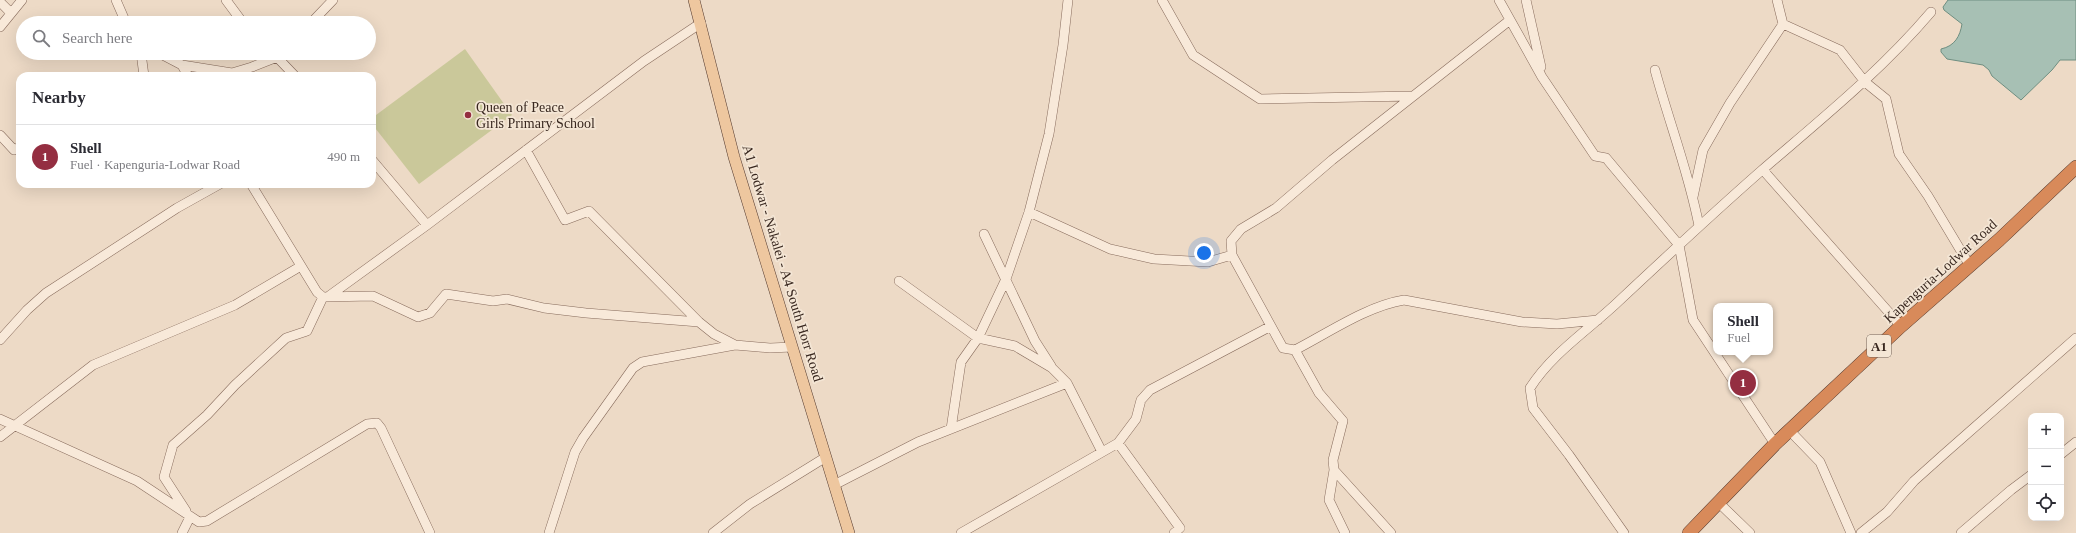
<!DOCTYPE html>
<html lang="en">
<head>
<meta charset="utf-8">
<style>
	:root { --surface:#fff; --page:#f7f7f7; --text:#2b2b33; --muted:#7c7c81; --line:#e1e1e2; --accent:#942e41 }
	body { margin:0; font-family:Georgia,serif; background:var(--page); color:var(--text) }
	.controls { position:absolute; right:12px; bottom:12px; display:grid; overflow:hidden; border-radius:8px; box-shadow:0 4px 16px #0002 }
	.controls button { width:36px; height:36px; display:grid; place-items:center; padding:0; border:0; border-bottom:1px solid var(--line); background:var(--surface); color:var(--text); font:20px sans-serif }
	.you { position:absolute; left:1204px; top:253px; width:14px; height:14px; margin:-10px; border:3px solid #fff; border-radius:50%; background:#1a73e8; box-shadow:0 0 0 6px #1a73e833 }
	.badge { display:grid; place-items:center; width:26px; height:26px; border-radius:50%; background:var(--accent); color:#fff; font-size:13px; font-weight:700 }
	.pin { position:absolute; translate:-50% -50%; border:2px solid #fff; box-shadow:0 1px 4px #0006 }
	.popup { position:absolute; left:1713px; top:303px; width:60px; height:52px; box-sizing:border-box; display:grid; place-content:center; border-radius:8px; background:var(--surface); filter:drop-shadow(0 1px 3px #0005); font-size:13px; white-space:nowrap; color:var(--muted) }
	.popup b { font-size:15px; color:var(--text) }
	.popup::after { content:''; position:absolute; left:50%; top:100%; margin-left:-8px; border:8px solid transparent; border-top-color:var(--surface) }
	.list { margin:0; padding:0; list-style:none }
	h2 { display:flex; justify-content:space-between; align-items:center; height:52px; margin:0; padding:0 16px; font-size:17px }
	h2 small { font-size:13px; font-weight:400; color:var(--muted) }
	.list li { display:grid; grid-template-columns:26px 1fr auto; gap:12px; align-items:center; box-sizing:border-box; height:64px; padding:0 16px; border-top:1px solid var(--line) }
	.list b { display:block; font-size:15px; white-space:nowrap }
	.list p { margin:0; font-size:13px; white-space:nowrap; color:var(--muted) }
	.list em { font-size:13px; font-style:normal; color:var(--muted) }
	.icon { flex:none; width:22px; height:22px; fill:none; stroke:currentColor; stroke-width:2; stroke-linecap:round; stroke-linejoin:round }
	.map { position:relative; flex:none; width:2076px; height:533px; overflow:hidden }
	.search { position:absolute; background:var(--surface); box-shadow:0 4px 16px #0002; left:16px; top:16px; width:360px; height:44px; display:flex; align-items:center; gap:10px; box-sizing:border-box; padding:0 14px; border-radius:22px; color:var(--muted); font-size:15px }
	.panel { position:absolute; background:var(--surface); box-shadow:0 4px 16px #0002; left:16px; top:72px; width:360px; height:116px; border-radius:12px }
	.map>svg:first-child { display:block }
</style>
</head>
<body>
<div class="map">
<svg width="2076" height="533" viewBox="0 0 2076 533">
	<rect width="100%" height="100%" fill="#eddac6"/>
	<path fill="#cac89a" d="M465 49 512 115 419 184 372 124V118Z"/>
	<path fill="#a7c0b4" stroke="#6e8e81" d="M1948 0H2076V60H2060L2052 70 2021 100 1992 76 1989 70 1983 65 1947 59 1941 52V49C1955 46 1960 36 1962 24L1944 10 1943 7Z"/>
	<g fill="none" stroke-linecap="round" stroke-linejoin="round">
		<defs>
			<path id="minor" d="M116 0 126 23
				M226 0 243 23
				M1162 0 1193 55 1260 99 1413 96
				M1499 0 1542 77 1595 156 1606 158 1679 245 1693 320 1775 444
				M1526 0 1541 67
				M1777 0 1783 24
				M0 2 10 12
				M311 23 333 0
				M1783 24 1840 50 1865 82 1886 99 1899 154 1928 196 1970 266
				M0 27 22 0
				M141 53 144 76
				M159 53 182 65 232 73 252 67 277 57 280 53
				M273 53 295 76
				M182 65 188 76
				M1655 70C1669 122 1689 173 1699 226
				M0 135 14 150 20 147
				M526 150 565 220 589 211 699 322 714 334 735 345 770 348 792 347
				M372 160 427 225
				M1763 170 1901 326
				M251 184 317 292 323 297 373 296 418 317 430 313 446 294 493 301 507 299 544 308 586 313 699 322
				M1693 197 1703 150 1730 103 1783 24
				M1029 212 1110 249 1154 259 1208 262 1232 255
				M984 234 1035 341 1051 366
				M899 281 978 338 1015 346 1052 368 1067 383
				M329 296 427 225 644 61 701 23
				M0 340 27 310 46 293 177 208 220 184
				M1295 350C1328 333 1367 306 1404 300L1522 322 1557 324 1598 320
				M0 419 137 481 199 522 207 521 367 424 377 423 381 428 430 533
				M951 429 961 362 978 338 1006 279 1029 212 1049 134 1063 45 1068 0
				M1790 431 1820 462 1851 533
				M0 437 93 365 235 305 301 266
				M1118 443 1180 528 1174 533
				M2061 454 2076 442
				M1334 470 1329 500 1345 533
				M834 485 918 442 1067 383 1102 452
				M1719 503 1750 533
				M186 511 164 477 173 445 207 415 235 385 286 338 307 331 323 297
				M182 533 190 517
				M549 533 575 452 583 438 633 368 642 362 735 345
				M713 533 750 504 826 457
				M961 533 1118 443 1136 419 1141 400 1150 390 1271 326
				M1391 533 1334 470 1333 460 1343 421 1319 393 1295 350 1283 348 1232 255 1231 241 1241 229 1276 208 1332 160 1510 20
				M1624 533 1569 455 1533 408 1530 388C1553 352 1590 329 1620 300 1667 256 1713 213 1761 171 1820 120 1880 72 1931 12
				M1861 533 1887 512 1914 481 1943 455 2076 338
				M1961 533 2011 490 2031 475"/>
			<path id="major" d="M694 0 734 157 849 533"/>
			<path id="highway" d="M1689 533 1775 444 1901 326 1999 240 2076 167"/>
		</defs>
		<use href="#minor" stroke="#876b5c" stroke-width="10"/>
		<use href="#major" stroke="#553b30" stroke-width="12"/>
		<use href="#highway" stroke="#553b30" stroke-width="14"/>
		<use href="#minor" stroke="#f8e9d9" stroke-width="9"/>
		<use href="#major" stroke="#eec79f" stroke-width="11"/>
		<use href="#highway" stroke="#d88a5a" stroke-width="13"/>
	</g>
	<circle fill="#942e41" stroke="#f4e6d5" stroke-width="1.5" cx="468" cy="115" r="4"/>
	<g text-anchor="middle" stroke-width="3.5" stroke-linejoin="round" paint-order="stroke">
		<rect fill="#f4e6d5" stroke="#706056" stroke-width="1" x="1867" y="335" width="24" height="22" rx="3"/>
		<g font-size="13" font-weight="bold" fill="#38271f">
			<text x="1879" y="351">A1</text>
		</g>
		<g font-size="14" fill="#38271f" stroke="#f4e6d5" text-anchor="start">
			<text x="476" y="112">Queen of Peace<tspan x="476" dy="16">Girls Primary School</tspan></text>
		</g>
		<g font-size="14" fill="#38271f" stroke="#f4e6d5">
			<text transform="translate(783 263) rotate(73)" y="5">A1 Lodwar - Nakalei - A4 South Horr Road</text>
			<text transform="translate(1940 271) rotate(-42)" y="5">Kapenguria-Lodwar Road</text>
		</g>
	</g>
</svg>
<div class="controls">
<button>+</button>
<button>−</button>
<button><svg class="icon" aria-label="locate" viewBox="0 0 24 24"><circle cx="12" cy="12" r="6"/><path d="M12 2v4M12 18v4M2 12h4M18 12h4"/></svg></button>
</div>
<div class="you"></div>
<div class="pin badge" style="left:1743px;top:383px">1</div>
<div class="popup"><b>Shell</b>Fuel</div>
<div class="search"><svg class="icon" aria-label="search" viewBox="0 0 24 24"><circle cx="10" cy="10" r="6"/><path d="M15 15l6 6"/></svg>Search here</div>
<section class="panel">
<h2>Nearby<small></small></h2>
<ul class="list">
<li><span class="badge">1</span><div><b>Shell</b><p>Fuel · Kapenguria-Lodwar Road</p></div><em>490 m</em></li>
</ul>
</section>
</div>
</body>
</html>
